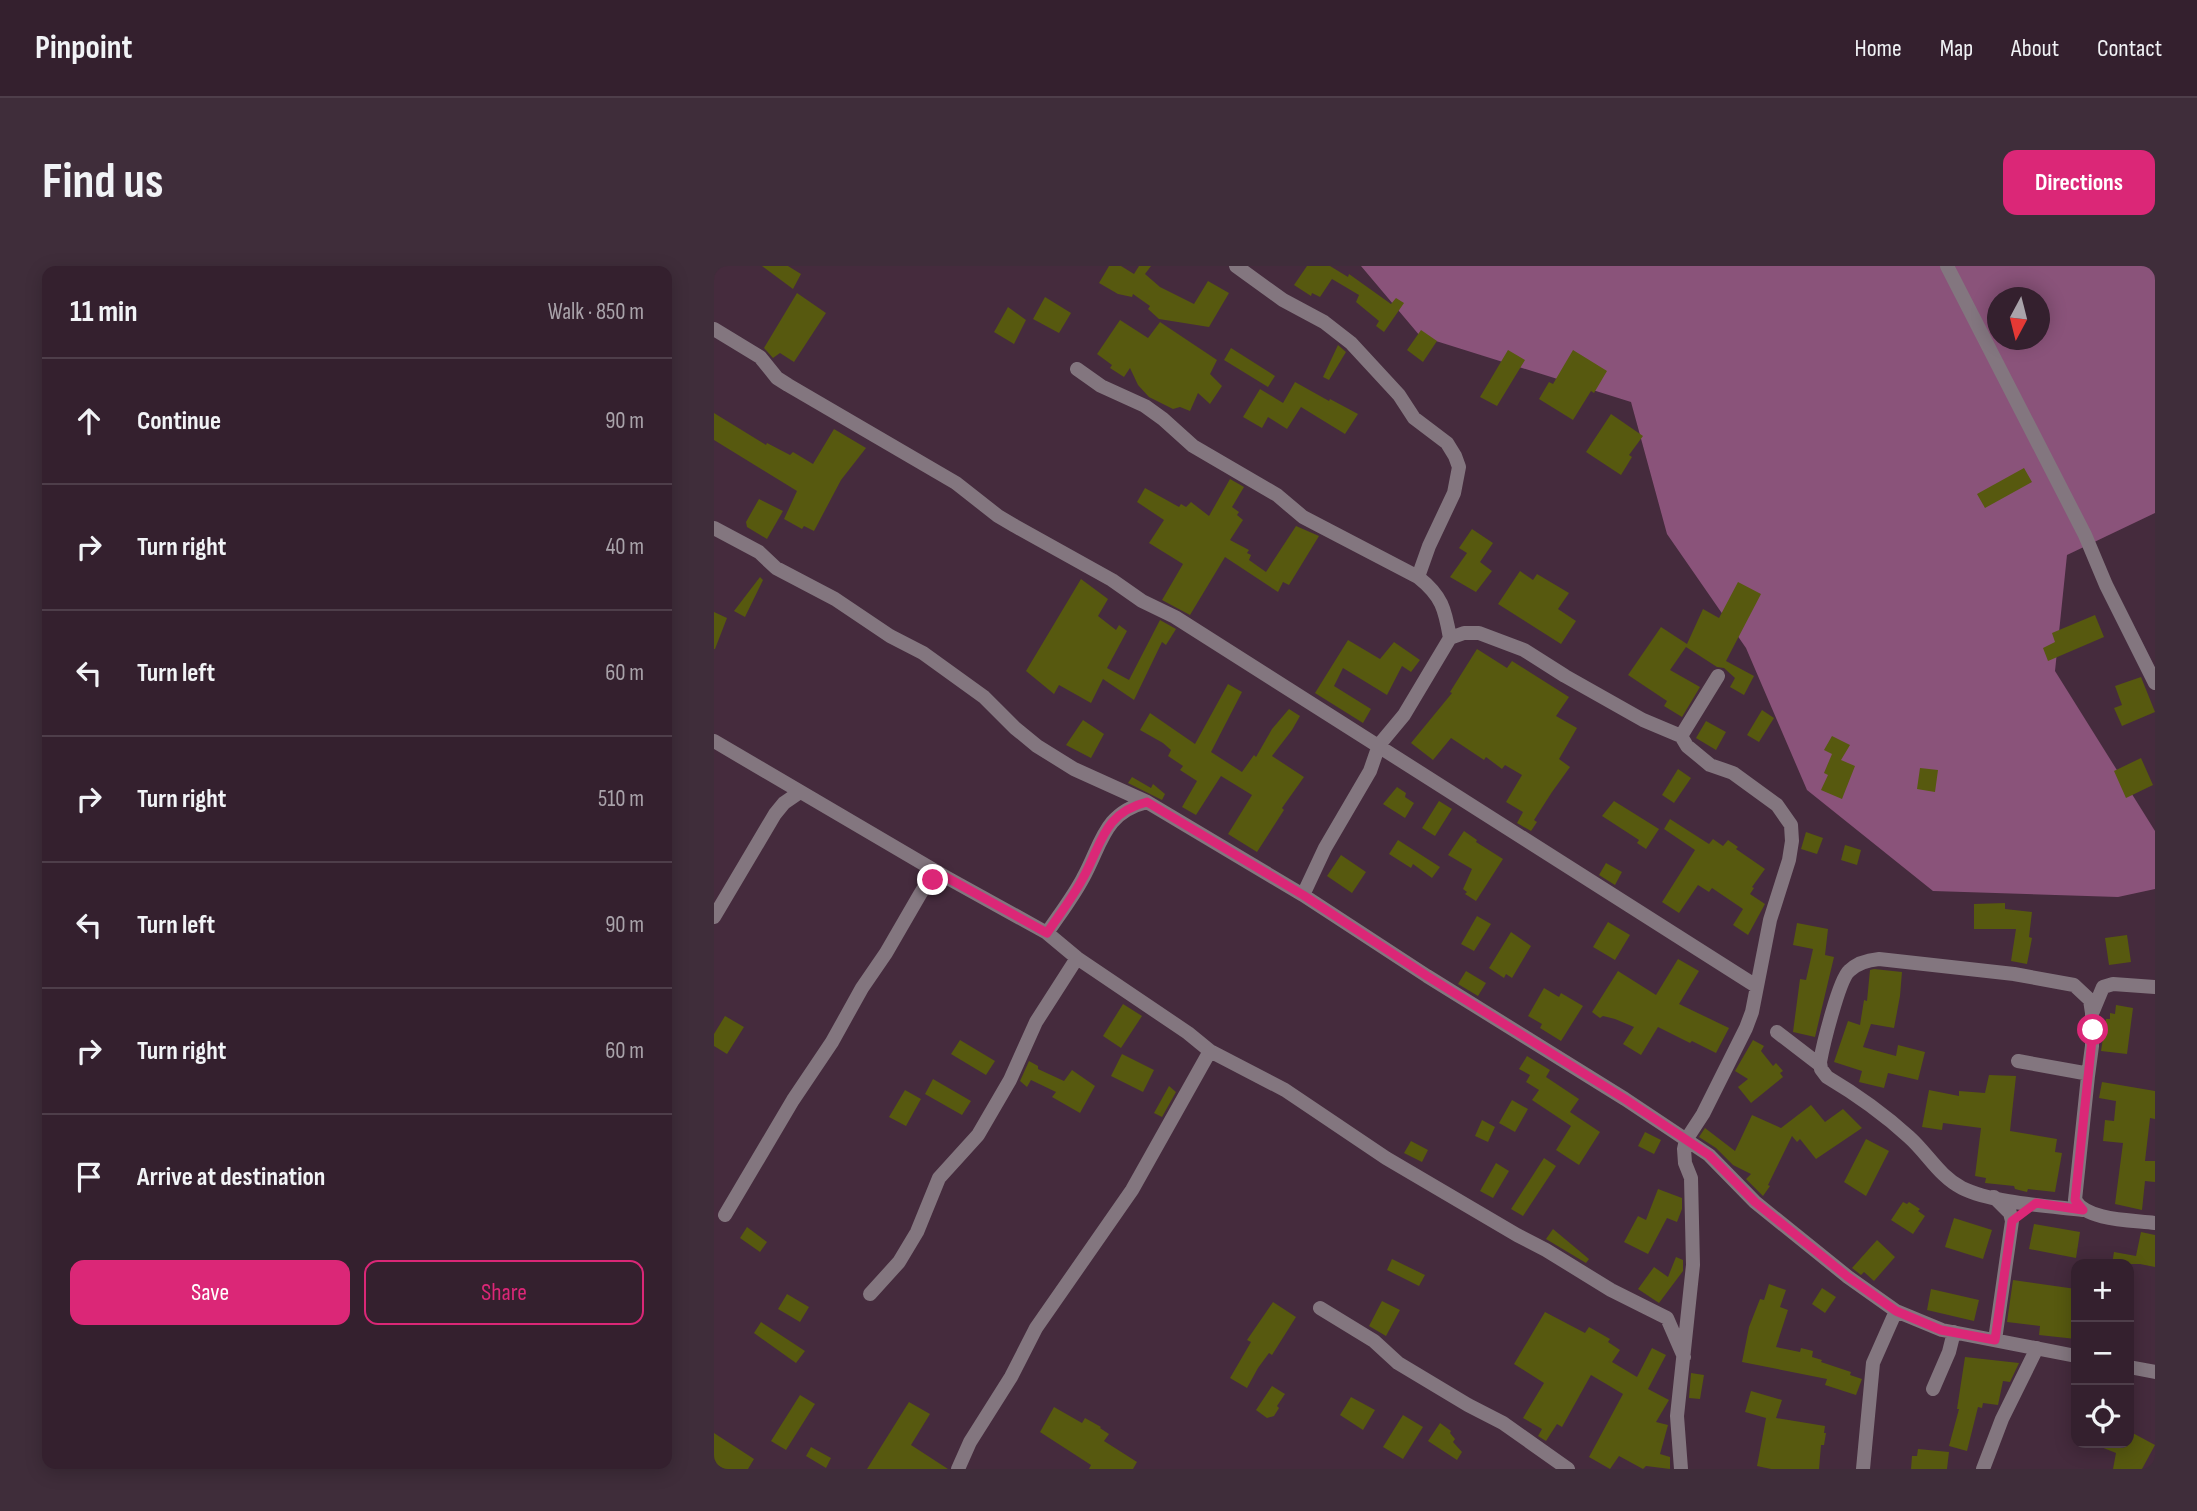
<!DOCTYPE html>
<html lang="en">
<head>
<meta charset="utf-8">
<style>
	:root { --surface:#34202e; --page:#3f2d3a; --text:#f1f3f6; --muted:#a9a3aa; --line:#4e3e4a; --accent:#db2777 }
	body { margin:0; font-family:"Sofia Sans Condensed",sans-serif; background:var(--page); color:var(--text) }
	.controls { position:absolute; right:21px; bottom:21px; display:grid; overflow:hidden; border-radius:14px; box-shadow:0 4px 18px #0003 }
	.controls button { width:63px; height:63px; display:grid; place-items:center; padding:0; border:0; border-bottom:2px solid var(--line); background:var(--surface); color:var(--text); font:35px sans-serif }
	.compass { position:absolute; left:1273px; top:21px; width:63px; height:63px; border-radius:50%; background:var(--surface); box-shadow:0 4px 18px #0003; rotate:187deg }
	.stop { position:absolute; width:21px; height:21px; margin:-16px; border:5px solid #db2777; border-radius:50%; background:#fff }
	.stop.end { background:#db2777; border-color:#fff; box-shadow:0 2px 7px #0008 }
	.list { margin:0; padding:0; list-style:none }
	h2 { display:flex; justify-content:space-between; align-items:center; height:91px; margin:0; padding:0 28px; font-size:30px }
	h2 small { font-size:23px; font-weight:400; color:var(--muted) }
	.list li { display:grid; grid-template-columns:46px 1fr auto; gap:21px; align-items:center; box-sizing:border-box; height:126px; padding:0 28px; border-top:2px solid var(--line) }
	.list b { display:block; font-size:26px; white-space:nowrap }
	.list em { font-size:23px; font-style:normal; color:var(--muted) }
	.actions { display:flex; gap:14px; padding:21px 28px }
	.actions a { flex:1; padding:16px 0; border:2px solid var(--accent); border-radius:14px; text-align:center; font-size:24px; color:var(--accent) }
	.actions .main { background:var(--accent); color:#fff }
	.icon { flex:none; width:38px; height:38px; fill:none; stroke:currentColor; stroke-width:2; stroke-linecap:round; stroke-linejoin:round }
	.map { position:relative; flex:none; width:1441px; height:1203px; overflow:hidden; border-radius:14px }
	header { display:flex; align-items:center; gap:42px; box-sizing:border-box; height:98px; padding:0 35px; background:var(--surface); border-bottom:2px solid var(--line) }
	header strong { font-size:33px }
	nav { display:flex; gap:38px; margin-inline-start:auto; font-size:24px }
	.intro { display:flex; align-items:center; justify-content:space-between; box-sizing:border-box; height:168px; padding:0 42px }
	h1 { margin:0; font-size:49px }
	.button { padding:18px 32px; border-radius:14px; background:var(--accent); color:#fff; font-size:24px; font-weight:700 }
	main { display:flex; gap:42px; padding:0 42px }
	aside { flex:1; background:var(--surface); border-radius:14px; box-shadow:0 4px 18px #0003 }
	.map>svg:first-child { display:block }
</style>
</head>
<body>
<header>
<strong>Pinpoint</strong>
<nav><a>Home</a><a>Map</a><a>About</a><a>Contact</a></nav>
</header>
<div class="intro"><h1>Find us</h1><a class="button">Directions</a></div>
<main>
<aside>
<h2>11 min<small>Walk · 850 m</small></h2>
<ul class="list">
<li><svg class="icon" aria-label="ahead" viewBox="0 0 24 24"><path d="M12 20V5M6 11l6-6 6 6"/></svg><div><b>Continue</b></div><em>90 m</em></li>
<li><svg class="icon" aria-label="right" viewBox="0 0 24 24"><path d="M7 20v-9h11M14 6l5 5-5 5"/></svg><div><b>Turn right</b></div><em>40 m</em></li>
<li><svg class="icon" aria-label="left" viewBox="0 0 24 24"><path d="M17 20v-9H6M10 6l-5 5 5 5"/></svg><div><b>Turn left</b></div><em>60 m</em></li>
<li><svg class="icon" aria-label="right" viewBox="0 0 24 24"><path d="M7 20v-9h11M14 6l5 5-5 5"/></svg><div><b>Turn right</b></div><em>510 m</em></li>
<li><svg class="icon" aria-label="left" viewBox="0 0 24 24"><path d="M17 20v-9H6M10 6l-5 5 5 5"/></svg><div><b>Turn left</b></div><em>90 m</em></li>
<li><svg class="icon" aria-label="right" viewBox="0 0 24 24"><path d="M7 20v-9h11M14 6l5 5-5 5"/></svg><div><b>Turn right</b></div><em>60 m</em></li>
<li><svg class="icon" aria-label="arrive" viewBox="0 0 24 24"><path d="M6 21V4h12l-3 4 3 4H6"/></svg><div><b>Arrive at destination</b></div></li>
</ul>
<div class="actions"><a class="main">Save</a><a>Share</a></div>
</aside>
<div class="map">
<svg width="1441" height="1203" viewBox="0 0 1441 1203">
	<rect width="100%" height="100%" fill="#452b3d"/>
	<path fill="#8a537a" fill-rule="evenodd" d="M647 0H1441V247L1353 289 1341 405 1441 565V623L1404 631 1219 625 1093 524 1032 382 953 268 917 136 706 70ZM1283 32H1325V74H1283Z"/>
	<path fill="#57590f" d="M48 0H74L87 8 79 23Z
		M395 0H407L420 8 425 0H437L431 8 446 21 480 38 494 15 515 27 495 61 445 53 434 43 436 40 419 28 418 31 404 28 385 17Z
		M593 0H616L634 11 635 8 677 38 682 32 690 37 670 66 662 60 665 55 642 36 645 29 618 13 606 31 598 27 597 30 580 19Z
		M83 27 112 47 80 96 66 87 59 92 50 82Z
		M331 31 357 47 345 67 319 53Z
		M294 41 312 54 300 78 280 66Z
		M406 54 434 72 446 56 503 94 496 108 508 120 496 138 484 127 476 145 466 141 459 143 435 131 424 119 416 102 410 111 396 102 398 99 383 88Z
		M707 64 723 75 709 96 693 84Z
		M624 79 632 86 615 114 609 111Z
		M517 82 561 110 554 121 510 94Z
		M794 84 811 94 783 140 766 131Z
		M859 84 893 105 880 127 877 125 859 154 825 133 835 116 839 118Z
		M581 116 615 135 616 133 644 148 631 168 587 141 573 163 554 151 548 162 529 151 546 123 569 137Z
		M0 147 52 179 53 177 76 189 79 186 99 198 120 163 152 182 127 214 100 265 90 260 88 263 70 253 83 225 0 174Z
		M897 148 929 170 915 189 918 191 907 209 872 186Z
		M1310 202 1318 216 1271 242 1263 228Z
		M516 213 530 221 518 241 525 246 523 249 529 254 516 274 535 284 533 287 537 289 535 294 552 306 582 260 605 270 575 319 569 316 564 326 511 291 476 349 448 334 469 298 435 277 450 254 423 236 431 222 465 241 467 238 472 241 477 236 495 250Z
		M45 233 69 245 53 273 33 261 32 256Z
		M758 263 779 277 766 296 778 305 762 326 736 311 753 287 745 282Z
		M806 305 819 314 823 308 855 327 844 343 862 355 847 378 784 338Z
		M46 311 49 314 31 351 20 345Z
		M367 313 394 333 384 350 402 364 405 359 413 365 393 402 415 414 446 354 462 363 452 379 448 376 420 434 389 413 377 437 345 419 340 428 312 405Z
		M1024 316 1047 328 1012 395 1040 410 1030 429 1016 421 1021 412 1010 402 1003 401 972 381 956 404 986 421 968 451 950 440 953 435 914 409 947 361 973 378 989 343 1005 352Z
		M0 346 13 352 1 383H0Z
		M1381 349 1390 371 1334 395 1329 382 1341 376 1338 367Z
		M634 374 666 393 680 376 706 394 697 406 688 400 673 429 629 402 620 420 657 443 649 457 601 427Z
		M763 383 793 402 798 395 855 431 842 450 863 462 845 493 856 501 838 526 820 554 823 556 817 565 803 557 809 546 792 536 808 509 791 499 788 503 772 491 770 494 737 472 719 494 697 477 738 427 736 426Z
		M1427 411 1441 446 1408 460 1400 442 1408 439 1401 420Z
		M514 418 528 426 497 486 528 506 540 489 542 491 558 463 575 443 586 450 578 464 558 490 590 511 568 542 570 544 543 586 514 568 538 529 507 510 482 549 468 541 483 515 466 504 469 500 454 490 457 484 449 477 426 464 436 447 481 478Z
		M1048 444 1060 452 1045 476 1033 469Z
		M369 454 390 468 377 492 352 479Z
		M992 455 1012 466 1002 484 982 472Z
		M1118 470 1136 479 1127 494 1141 500 1128 533 1107 524 1114 509 1110 507 1118 488 1110 484Z
		M1427 492 1439 519 1412 532 1400 505Z
		M1206 502 1224 504 1221 526 1203 523Z
		M964 503 977 512 960 537 948 529Z
		M418 511 437 522 439 518 451 528 448 534 414 517Z
		M683 521 692 527 691 531 700 537 691 552 669 538Z
		M725 535 738 543 721 570 708 562Z
		M900 535 945 563 932 583 923 577 925 574 888 550Z
		M956 553 995 578 999 573 1009 580 1014 574 1024 581 1022 583 1051 603 1038 621 1040 622 1036 628 1051 638 1034 669 1019 659 1029 643 998 622 995 626 984 619 965 647 948 636 981 584 950 563Z
		M750 565 763 574 762 576 789 593 762 635 751 628 753 626 749 623 758 603 734 589Z
		M1092 566 1109 572 1103 588 1087 583Z
		M684 574 726 601 718 612 699 598 697 602 675 588Z
		M1131 579 1147 584 1143 599 1127 594Z
		M627 589 652 606 638 627 613 610Z
		M892 597 908 606 901 619 885 609Z
		M1291 637V643L1318 646 1315 671 1318 672 1313 698 1297 695 1302 663H1260V638Z
		M763 650 777 658 760 685 747 678Z
		M894 656 916 669 901 694 879 681Z
		M1083 657 1114 663 1111 689 1120 691 1101 771 1079 766 1086 713 1092 714 1099 683 1079 679Z
		M797 666 817 680 798 712 792 708 790 712 775 702Z
		M1413 669 1417 696 1395 699 1391 672Z
		M964 693 985 705 965 738 1015 762 1002 787 978 775 976 777 944 761 927 789 909 778 920 761 901 753 889 750 886 752 878 746 904 705 942 729Z
		M1160 703 1188 706 1186 730 1180 762 1157 758 1149 781 1182 790 1184 779 1211 786 1204 814 1174 807 1170 822 1145 816 1148 805 1120 796 1134 755 1146 759 1150 734 1153 735 1156 704Z
		M752 705 772 717 764 730 744 718Z
		M830 722 845 731 847 727 869 740 847 775 826 762 828 758 814 750Z
		M409 738 428 750 407 782 389 770Z
		M1402 739 1419 742 1413 788 1387 785 1392 753H1396V747L1401 748Z
		M11 750 30 761 13 788 0 780V768Z
		M246 774 281 795 272 809 237 788Z
		M1039 774 1050 780 1047 785 1059 800 1062 797 1069 805 1066 807 1069 811 1037 837 1024 821 1034 813 1021 805Z
		M408 788 440 804 429 826 397 810Z
		M813 790 836 804 832 811 865 833 856 846 886 866 865 899 842 884 857 860 818 834 825 824 812 816 816 809 805 803Z
		M315 795 324 800V803L350 815 358 804 381 820 366 847 338 831 342 826 317 814 313 821 306 815Z
		M1275 809 1302 810 1296 865 1343 873 1341 886 1348 887 1341 926 1314 923 1313 926 1301 923 1300 920 1271 917 1272 912 1261 910 1267 862 1229 857 1228 864 1208 861 1215 824 1245 830V825L1271 827Z
		M219 813 257 835 248 849 211 828Z
		M1388 816 1441 825V853L1436 852 1431 895H1441V916L1431 915 1428 944 1401 938 1409 877 1389 875 1391 854 1400 855 1402 835 1385 832Z
		M455 820 462 826 448 851 440 847Z
		M191 824 207 833 192 860 175 851Z
		M798 834 814 843 801 866 785 857Z
		M1097 839 1111 856 1129 843 1148 862 1102 893 1086 873 1083 876 1078 870 1054 919 1056 920 1049 930 1032 913 1037 908 1019 899 1002 882 985 871 991 862 1021 885 1038 849 1067 862Z
		M768 854 781 861 774 876 761 870Z
		M931 866 947 874 940 888 924 880Z
		M1152 873 1175 885 1152 930 1130 916Z
		M697 875 714 884 708 896 690 887Z
		M830 892 842 900 809 950 797 943Z
		M782 897 795 905 779 932 766 925Z
		M944 923 968 932V943L963 956 953 952 934 988 910 976 924 950 932 954Z
		M1189 936 1193 938 1195 936 1206 943 1204 945 1211 950 1199 968 1177 954Z
		M1240 952 1278 964 1269 993 1231 981Z
		M1320 958 1366 966 1362 992 1315 983Z
		M33 961 53 976 46 986 26 972Z
		M839 963 875 993 872 997 832 973Z
		M1427 966 1441 969V1001L1426 998H1398L1400 986 1422 990Z
		M1163 974 1181 991 1160 1015 1150 1006 1147 1009 1138 1002Z
		M962 991 969 994V1005L945 1037 924 1023 940 1001 954 1011Z
		M678 993 711 1009 705 1020 673 1004Z
		M1299 1014 1362 1023V1073L1325 1069 1326 1060 1293 1056Z
		M1055 1018 1072 1024 1066 1041 1074 1044 1062 1081 1086 1086 1087 1082 1099 1085 1098 1091 1108 1094 1107 1096 1137 1106 1136 1109 1148 1113 1142 1129 1111 1119 1113 1113 1028 1096 1035 1061 1046 1033 1050 1034Z
		M1108 1022 1122 1031 1111 1047 1098 1038Z
		M1217 1023 1265 1034 1260 1055 1213 1044Z
		M73 1028 95 1041 86 1056 64 1043Z
		M668 1035 686 1044 672 1070 655 1060Z
		M559 1036 582 1051 558 1089 555 1087 544 1102 533 1122 516 1112 537 1076 533 1074Z
		M831 1046 871 1067 875 1061 896 1073 894 1076 906 1084 898 1096 923 1111 938 1082 952 1089 934 1123 955 1134 942 1156 954 1159 946 1188 956 1191V1203L932 1200 929 1203 905 1190 896 1203 875 1191 909 1128 877 1109 848 1161 843 1158 832 1175 824 1170 828 1163 809 1152 830 1117 800 1098Z
		M47 1056 91 1085 82 1097 40 1067Z
		M1251 1091 1305 1097 1296 1116 1289 1115 1284 1139 1269 1137 1268 1142 1264 1141 1253 1185 1235 1180 1245 1143H1243Z
		M977 1107 990 1109 986 1133 975 1132Z
		M558 1120 571 1128 563 1140 565 1142 560 1150 553 1152 542 1144Z
		M1037 1125 1068 1134 1062 1152 1111 1160 1110 1167H1112L1110 1179H1107L1105 1203H1057L1043 1200 1052 1152 1031 1146Z
		M86 1129 101 1138 72 1184 57 1175Z
		M637 1131 661 1144 649 1164 626 1149Z
		M195 1136 216 1148 197 1179 234 1203H153Z
		M340 1141 368 1157 371 1152 387 1161 386 1162 395 1168 390 1175 423 1196 419 1203H375L377 1199 326 1166Z
		M689 1149 709 1161 689 1193 669 1181Z
		M726 1157 737 1165 736 1167 741 1173 739 1176 748 1186 743 1194 714 1175Z
		M1415 1165 1441 1179 1428 1203H1399L1402 1187 1377 1177H1415Z
		M0 1167 40 1193 34 1203H10L0 1197Z
		M97 1181 117 1192 112 1202 92 1190Z
		M1204 1183 1235 1186 1233 1203H1197L1198 1190H1203Z"/>
	<g fill="none" stroke-linecap="round" stroke-linejoin="round">
		<path stroke="#83767f" stroke-width="14" d="M522 0 569 34 610 56 637 77 685 129 700 152 733 177 741 190 745 201 740 227 715 280 704 311
			M1233 0 1371 269 1392 319 1441 417
			M0 63 46 91 63 112 74 119 242 217 284 250 301 260 398 314 428 335 461 351 1042 720
			M363 103 387 120 431 140 449 153 479 180 563 229 589 251 704 311C728 330 731 343 736 372
			M0 262 45 286 62 302 121 333 176 370 209 387 270 431 301 462 323 480 360 503 433 536 589 629 713 710 911 833 995 889 1041 936 1134 1011 1182 1045 1228 1064 1362 1090
			M967 470 1004 410
			M0 475 230 610 333 667 363 692 474 767 496 785 571 824 672 892 803 969 832 984 897 1024 953 1052 970 1091
			M589 629 611 582 656 505 665 479 690 449 736 372 750 367H765L810 384 851 410 929 454 967 470 973 480 996 499 1019 507 1063 539 1077 559 1078 575 1075 594 1056 654 1038 746 1032 762 989 848 972 874 970 883 971 897 977 912 979 999 963 1150 967 1203
			M0 651 61 548 70 537 86 526
			M333 667C345 649 359 631 369 612 388 578 389 547 433 536
			M1379 745 1389 721 1399 718 1441 721
			M1063 766 1106 799
			M1304 795 1370 807 1374 810 1361 934C1373 955 1419 954 1441 957
			M1280 931 1296 947 1298 955 1281 1074
			M1369 944C1336 940 1278 937 1248 922 1225 910 1214 888 1195 871 1171 849 1140 827 1113 811L1107 803 1106 796C1109 779 1125 714 1135 705 1143 697 1154 694 1165 693L1300 708 1360 719 1376 734 1378 747V780L1374 810
			M11 949 79 834 118 776 148 722 172 687 205 630 211 620 230 610
			M156 1028 185 996 203 966 225 912 264 869 296 814 322 756 363 692
			M606 1042 660 1075 684 1097 754 1139 789 1157 854 1203
			M1415 1101 1441 1106
			M1219 1123 1235 1086 1240 1066
			M244 1203 256 1176 297 1111 322 1062 418 924 496 785
			M1149 1203 1159 1097 1182 1045
			M1269 1203 1288 1153 1323 1082"/>
	</g>
	<g fill="none" stroke-linecap="round" stroke-linejoin="round">
		<path stroke="#db2777" stroke-width="9" d="M219 614 230 610 333 667C345 649 359 631 369 612 388 578 389 547 433 536L589 629 713 710 911 833 995 889 1041 936 1134 1011 1182 1045 1227 1064 1281 1074 1298 955 1322 937 1369 944 1361 934 1379 764"/>
	</g>
</svg>
<div class="controls">
<button>+</button>
<button>−</button>
<button><svg class="icon" aria-label="locate" viewBox="0 0 24 24"><circle cx="12" cy="12" r="6"/><path d="M12 2v4M12 18v4M2 12h4M18 12h4"/></svg></button>
</div>
<svg class="compass" viewBox="-18 -18 36 36"><path d="M0-13l5 13h-10z" fill="#e53935"/><path d="M0 13l5-13h-10z" fill="#a9a3aa"/></svg>
<div class="stop" style="left:1379px;top:764px"></div>
<div class="stop end" style="left:219px;top:614px"></div>
</div>
</main>
</body>
</html>
